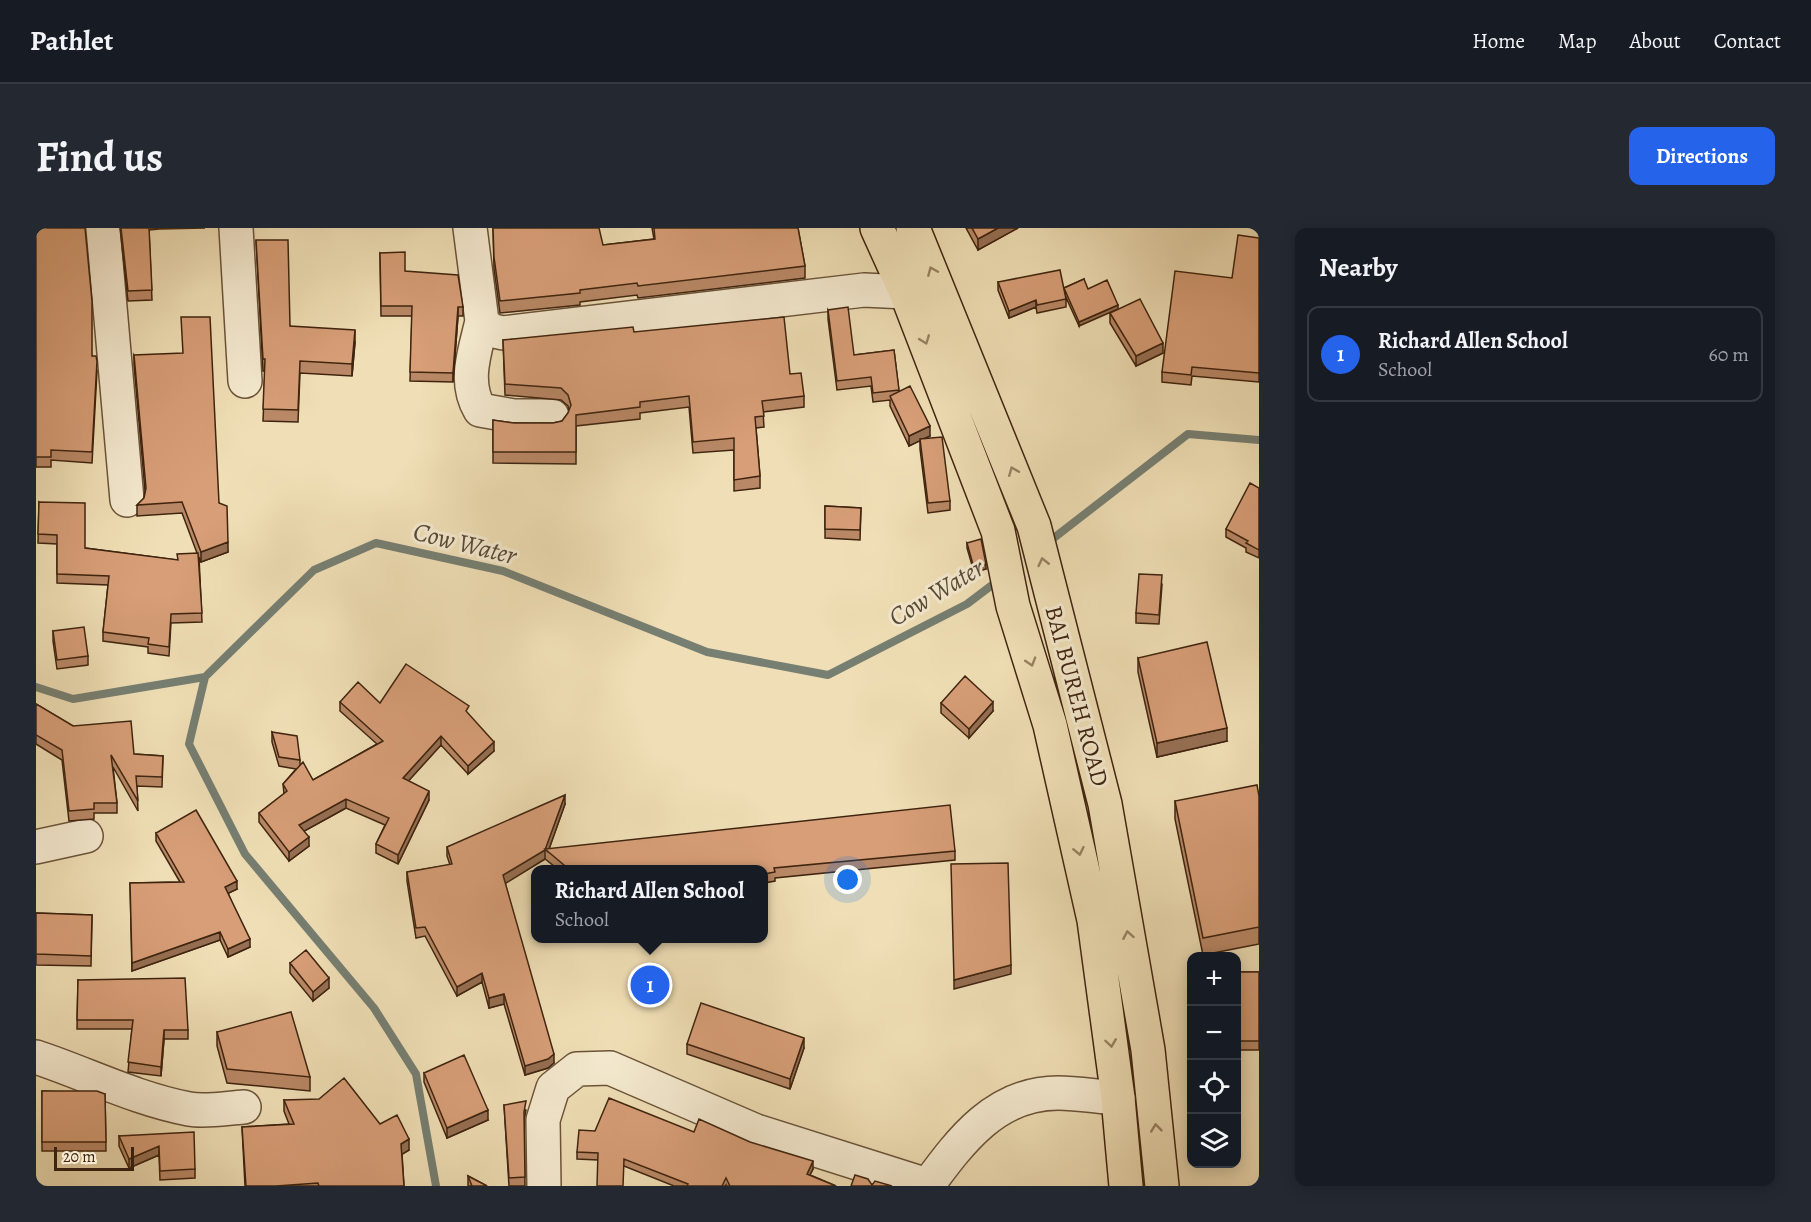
<!DOCTYPE html>
<html lang="en">
<head>
<meta charset="utf-8">
<style>
	:root { --surface:#171b24; --page:#242831; --text:#f1f3f6; --muted:#9ea1a6; --line:#363941; --accent:#2563eb }
	body { margin:0; font-family:Alegreya,serif; background:var(--page); color:var(--text) }
	.controls { position:absolute; right:18px; bottom:18px; display:grid; overflow:hidden; border-radius:12px; box-shadow:0 3px 15px #0003 }
	.controls button { width:54px; height:54px; display:grid; place-items:center; padding:0; border:0; border-bottom:2px solid var(--line); background:var(--surface); color:var(--text); font:30px sans-serif }
	.scale { position:absolute; left:18px; bottom:15px; width:80px; box-sizing:border-box; padding-left:6px; border:3px solid #3f240f; border-top:0; font-size:16px; line-height:21px; white-space:nowrap; color:#3f240f; -webkit-text-stroke:4px #f5ead0; paint-order:stroke }
	.you { position:absolute; left:812px; top:652px; width:21px; height:21px; margin:-15px; border:4px solid #fff; border-radius:50%; background:#1a73e8; box-shadow:0 0 0 9px #1a73e833 }
	.badge { display:grid; place-items:center; width:39px; height:39px; border-radius:50%; background:var(--accent); color:#fff; font-size:20px; font-weight:700 }
	.pin { position:absolute; translate:-50% -50%; border:3px solid #fff; box-shadow:0 2px 6px #0006 }
	.popup { position:absolute; left:495px; top:637px; width:237px; height:78px; box-sizing:border-box; display:grid; place-content:center; border-radius:12px; background:var(--surface); filter:drop-shadow(0 2px 4px #0005); font-size:20px; white-space:nowrap; color:var(--muted) }
	.popup b { font-size:22px; color:var(--text) }
	.popup::after { content:''; position:absolute; left:50%; top:100%; margin-left:-12px; border:12px solid transparent; border-top-color:var(--surface) }
	.list { margin:0; padding:0; list-style:none }
	h2 { display:flex; justify-content:space-between; align-items:center; height:78px; margin:0; padding:0 24px; font-size:26px }
	h2 small { font-size:20px; font-weight:400; color:var(--muted) }
	.list li { display:grid; grid-template-columns:39px 1fr auto; gap:18px; align-items:center; box-sizing:border-box; height:96px; margin:0 12px 12px; padding:0 12px; border:2px solid var(--line); border-radius:12px }
	.list b { display:block; font-size:22px; white-space:nowrap }
	.list p { margin:0; font-size:20px; white-space:nowrap; color:var(--muted) }
	.list em { font-size:20px; font-style:normal; color:var(--muted) }
	.icon { flex:none; width:33px; height:33px; fill:none; stroke:currentColor; stroke-width:2; stroke-linecap:round; stroke-linejoin:round }
	.map { position:relative; flex:none; width:1223px; height:958px; overflow:hidden; border-radius:12px }
	header { display:flex; align-items:center; gap:36px; box-sizing:border-box; height:84px; padding:0 30px; background:var(--surface); border-bottom:2px solid var(--line) }
	header strong { font-size:28px }
	nav { display:flex; gap:33px; margin-inline-start:auto; font-size:21px }
	.intro { display:flex; align-items:center; justify-content:space-between; box-sizing:border-box; height:144px; padding:0 36px }
	h1 { margin:0; font-size:42px }
	.button { padding:15px 27px; border-radius:12px; background:var(--accent); color:#fff; font-size:21px; font-weight:700 }
	main { display:flex; gap:36px; padding:0 36px }
	aside { flex:1; background:var(--surface); border-radius:12px; box-shadow:0 3px 15px #0003 }
	.map>svg:first-child { display:block }
</style>
</head>
<body>
<header>
<strong>Pathlet</strong>
<nav><a>Home</a><a>Map</a><a>About</a><a>Contact</a></nav>
</header>
<div class="intro"><h1>Find us</h1><a class="button">Directions</a></div>
<main>
<div class="map">
<svg width="1223" height="958" viewBox="0 0 1223 958">
	<rect width="100%" height="100%" fill="#f0dfb6"/>
	<filter id="stains"><feTurbulence type="fractalNoise" baseFrequency=".00333" numOctaves="4"/><feColorMatrix values="0 0 0 0 .2 0 0 0 0 .09 0 0 0 0 .02 0 0 0 .5 -.17"/></filter>
	<radialGradient id="worn" r=".72"><stop offset=".6" stop-color="#630" stop-opacity="0"/><stop offset="1" stop-color="#630" stop-opacity=".3"/></radialGradient>
	<g fill="none" stroke-linecap="round" stroke-linejoin="round">
		<path stroke="#767f72" stroke-width="8" d="M1010 316 1152 206 1223 212
			M0 459 37 471 169 449
			M400 958 380 846 338 780 209 626 153 516 169 449 278 342 340 315 467 343 671 424 792 447 931 376 964 351"/>
		<defs>
			<path id="minor" d="M67 0 91 272
				M200 0 209 153
				M434 0 446 93 454 102 467 105 828 62 870 64
				M446 93C439 124 427 153 444 182L478 188H516
				M0 619 50 608
				M0 829C51 846 100 871 153 881 170 884 191 880 208 879
				M892 957C925 912 960 865 1022 865 1042 865 1063 869 1082 870
				M508 958 507 892 517 860 541 841 574 840 720 903 894 958"/>
			<path id="highway" d="M841 0 870 64 962 303 977 378 1014 497 1058 692 1082 870 1090 958
				M877 0 998 298 1069 576 1112 822 1126 958"/>
		</defs>
		<use href="#minor" stroke="#6b5339" stroke-width="36"/>
		<use href="#highway" stroke="#3f240f" stroke-width="36"/>
		<use href="#minor" stroke="#f5ead0" stroke-width="33"/>
		<use href="#highway" stroke="#f0dfb6" stroke-width="33"/>
	</g>
	<path fill="#b98866" stroke="#3f240f" stroke-width="1.5" d="M0 0 56 128 61 143 56 235 15 232V239H0Z
		M84 0H123V1L113 2 116 72 92 73Z
		M124 0H169L124 1Z
		M457 0 567 17 618 11 616 0H762L769 38V50L602 70 601 67 544 74V77L464 85 458 41Z
		M930 0H982L942 22Z
		M1223 10V154L1156 148 1155 157 1126 154V144L1196 50Z
		M220 12 254 98 319 114 316 148 264 145 262 194 227 193 229 143H227Z
		M344 25 369 43 427 79V88H422L417 154 374 153 376 88H345Z
		M1048 51 1043 98 1028 65V60Z
		M962 54 1030 71V79L1001 85 1000 79 973 90 962 62Z
		M792 82 818 127 858 122 863 164 894 208 887 211 914 273V282L892 285 884 221V212L873 218 854 178V172L837 174 835 158 801 162 792 91Z
		M1074 85 1127 125 1100 138 1074 95Z
		M598 104 754 146 768 168V179L727 184 728 199 720 200 724 248V260L698 263V222L657 225 653 179 604 185V191L540 198V236L457 235V192L478 195H517L526 193 532 185 533 183 532 178 525 172 469 167 467 112Z
		M98 127 183 275 192 324 165 334 163 329 166 394 135 395 133 428 112 425V419L67 413V404L72 357 21 355V316L2 315 3 274 49 320 141 332 161 325 146 285 101 288V277L108 270 109 263 98 137Z
		M1223 260V330L1210 324V320L1190 309V301Z
		M789 278 825 280 824 312 789 310Z
		M931 315 950 341 938 344 931 320Z
		M1126 357 1123 396 1100 395V385Z
		M17 403 52 428V437L21 441 17 413Z
		M1102 430 1191 513 1121 529 1102 444Z
		M304 474 344 475 433 487 458 523 432 546 405 517 372 553 393 572 362 636 340 625V616L349 597 310 580 268 603 273 618 253 633 223 594V585L248 566 247 556 260 541 243 538 236 514V504L264 532V536L277 552 341 516 304 483Z
		M905 475 957 483 933 510 905 485Z
		M0 476 37 498 98 526 127 528 126 559 101 558 102 583 77 539 81 575V585H58V591L33 593 26 532 0 516Z
		M1223 568V716L1167 727 1139 591V573Z
		M529 576 513 621 919 623V632L739 650V653L728 655V642H523L509 631 469 655 518 835 512 840 489 847 468 776 453 780 446 754 421 768 389 708 380 710 371 653V644L414 637 411 628V619Z
		M120 605 201 661 192 665 214 719 192 729 184 712 96 743 94 655 144 654 120 613Z
		M0 685 56 687 55 738 0 737Z
		M254 735 293 760 277 773 254 745Z
		M1200 744H1223V822H1200Z
		M42 752 152 802V811H128L125 848 92 844 96 801H41Z
		M181 804 274 849V863L191 855 181 818Z
		M651 816 768 820 754 861 651 826Z
		M388 845 452 892 411 910 388 854Z
		M6 863 69 866 70 923H6Z
		M248 872 344 896 373 922 366 926 368 958H209L206 899 253 896 248 883Z
		M468 877 490 882 488 892 489 958H473Z
		M559 903 658 904 777 941 774 947 800 958H690V957L689 958H638L588 938 562 932 541 931V924Z
		M83 908 159 941V950L124 952 123 927 93 940 83 918Z
		M432 948 451 958H432Z"/>
	<path fill="#966f53" stroke="#3f240f" stroke-width="1.5" d="M962 0H982L942 22V11Z
		M1000 72V79L973 90V83Z
		M1082 77V81L1043 98V94Z
		M422 79V88L417 154V145Z
		M319 102V114L316 148V136Z
		M1127 115V125L1100 138V128Z
		M894 198V208L873 218V208Z
		M192 314V324L165 334V324Z
		M950 336V341L938 344V340Z
		M957 474V483L933 510V501Z
		M1191 500V513L1121 529V515Z
		M405 508V517L367 559V550Z
		M458 514V523L432 546V538Z
		M393 563V572L362 636V627Z
		M529 567V576L512 624 509 621Z
		M310 571V580L263 606V597Z
		M273 609V618L253 633V624Z
		M509 622V631L467 657V647Z
		M201 653V661L189 667V659Z
		M184 704V712L96 743V735Z
		M214 711V719L192 729V721Z
		M975 737V746L918 761V752Z
		M446 745V754L421 768V759Z
		M293 750V760L277 773V764Z
		M468 766V776L453 780V770Z
		M128 802V811L125 848V839Z
		M768 810V820L754 861V851Z
		M518 826V835L512 840 489 847V838Z
		M452 882V892L411 910V900Z
		M373 911V922L365 927V916Z
		M123 918V927L93 940V931Z
		M777 933V941L771 953V946Z"/>
	<path fill="#d79e77" stroke="#3f240f" stroke-width="1.5" d="M0 0H49L56 73V128H60L61 133 56 224 15 222V229H0Z
		M85 0H113L116 62 92 63Z
		M457 0H563L567 17 619 11 618 0H762L769 38 602 58 601 55 544 62V65L464 73 458 29Z
		M936 0H962L942 11Z
		M1202 7 1223 10V145L1156 139 1155 147 1126 144 1139 43 1196 50Z
		M220 12H252L254 98 319 102 316 136 264 133 262 182 227 181 229 131H227Z
		M369 24V43L422 47 427 79H422L417 145 374 144 376 78H345L344 25Z
		M1024 42 1030 71 1001 77 1000 72 973 83 962 54Z
		M1048 51 1052 61 1071 52 1082 77 1043 94 1028 60Z
		M1104 71 1127 115 1100 128 1074 85Z
		M812 79 818 127 858 122 863 162 837 165 835 149 801 153 792 82Z
		M145 89H174L183 275 191 278 192 314 165 324 146 274 101 277 108 270 110 260 98 127 147 125Z
		M748 89 754 146 765 145 768 168 726 173 728 188 719 189 724 248 698 252V210L657 214 653 168 604 174V179L540 187V224H457V192L478 195H517L526 193 532 185 535 177 532 167 525 160 469 156 467 112 597 99 598 104Z
		M874 158 894 198 873 208 854 168Z
		M906 209 914 273 892 275 884 211Z
		M1214 255 1223 260V322L1210 315 1212 313 1190 301Z
		M3 274 49 275V320L142 332 141 326 162 325 166 385 135 386 133 419 112 416 113 410 67 404 73 348 21 346V307L2 306Z
		M789 278 825 280 824 302 789 301Z
		M945 311 950 336 938 340 931 315Z
		M1103 346 1126 347 1123 387 1100 385Z
		M48 399 52 428 21 432 17 403Z
		M1171 414 1191 500 1121 515 1102 430Z
		M370 436 433 478 430 483 458 514 432 538 405 508 367 550 393 563 362 627 340 616 353 590 310 571 263 597 273 609 253 624 223 585 251 563 247 556 267 534 277 552 347 513 304 474 322 454 344 475Z
		M929 448 957 474 933 501 905 475Z
		M0 476 37 498 95 493 98 526 127 528 126 549 100 548 102 573 75 527 81 575H58V581L33 583 26 522 0 507Z
		M236 504 261 508 264 532 243 529Z
		M1221 557 1223 568V699L1167 710 1139 573Z
		M529 567 509 622 467 647 518 826 512 831 489 838 468 766 453 770 446 745 421 759 389 699 380 700 371 644 416 636 411 619Z
		M914 577 919 623 738 640 739 644 728 646V642H534L509 621Z
		M160 582 201 653 189 659 214 711 192 721 184 704 96 735 94 655 148 654 120 605Z
		M972 635 975 737 918 752 915 636Z
		M0 685 56 687 55 728 0 726Z
		M270 722 293 750 277 764 254 735Z
		M1200 744H1223V813H1200Z
		M149 750 152 802H128L125 839 92 834 97 792H41L42 752Z
		M665 775 768 810 754 851 651 816Z
		M255 784 274 849 191 841 181 804Z
		M428 827 452 882 411 900 388 845Z
		M308 850 344 896 361 887 373 911 365 916 368 958H283L282 955 240 958H210L206 899 258 896 248 872 283 871Z
		M6 863H61L69 866 70 914H6Z
		M573 870 658 904 663 891 714 914 777 933 771 946 800 958H694L690 950 686 958H651L652 956 588 931 587 958H561L562 925 541 924 543 902 559 903Z
		M490 873 488 884 489 949 473 950 468 877Z
		M158 904 159 941 124 943 123 918 93 931 83 908Z
		M819 947 832 951 836 957 839 953 856 958H815Z
		M432 948 451 958H436Z"/>
	<defs><path id="oneway-chevron" d="M-2-3.5L2.5 0L-2 3.5" fill="none" stroke-width="1.6" stroke-linecap="round" stroke-linejoin="round" transform="scale(1.5)"/></defs>
	<g stroke="#988262">
		<use href="#oneway-chevron" transform="translate(896 43) rotate(-113)"/>
		<use href="#oneway-chevron" transform="translate(889 112) rotate(69)"/>
		<use href="#oneway-chevron" transform="translate(977 243) rotate(-112)"/>
		<use href="#oneway-chevron" transform="translate(1007 334) rotate(-103)"/>
		<use href="#oneway-chevron" transform="translate(995 434) rotate(73)"/>
		<use href="#oneway-chevron" transform="translate(1043 623) rotate(78)"/>
		<use href="#oneway-chevron" transform="translate(1092 707) rotate(-100)"/>
		<use href="#oneway-chevron" transform="translate(1075 815) rotate(82)"/>
		<use href="#oneway-chevron" transform="translate(1120 900) rotate(-96)"/>
	</g>
	<g text-anchor="middle" stroke-width="6" stroke-linejoin="round" paint-order="stroke">
		<g font-size="24" fill="#3f240f" stroke="#f5ead0">
			<text transform="translate(1041 468) rotate(75)" y="8">BAI BUREH ROAD</text>
		</g>
		<g font-size="26" font-style="italic" fill="#564a38" stroke="#f5ead0">
			<text transform="translate(429 315) rotate(14)" y="9">Cow Water</text>
			<text transform="translate(900 364) rotate(-31)" y="9">Cow Water</text>
		</g>
	</g>
	<rect width="100%" height="100%" filter="url(#stains)"/>
	<rect width="100%" height="100%" fill="url(#worn)"/>
</svg>
<div class="controls">
<button>+</button>
<button>−</button>
<button><svg class="icon" aria-label="locate" viewBox="0 0 24 24"><circle cx="12" cy="12" r="6"/><path d="M12 2v4M12 18v4M2 12h4M18 12h4"/></svg></button>
<button><svg class="icon" aria-label="layers" viewBox="0 0 24 24"><path d="M12 4l9 5-9 5-9-5zM3 14l9 5 9-5"/></svg></button>
</div>
<div class="scale">20 m</div>
<div class="you"></div>
<div class="pin badge" style="left:614px;top:757px">1</div>
<div class="popup"><b>Richard Allen School</b>School</div>
</div>
<aside>
<h2>Nearby<small></small></h2>
<ul class="list">
<li><span class="badge">1</span><div><b>Richard Allen School</b><p>School</p></div><em>60 m</em></li>
</ul>
</aside>
</main>
</body>
</html>
